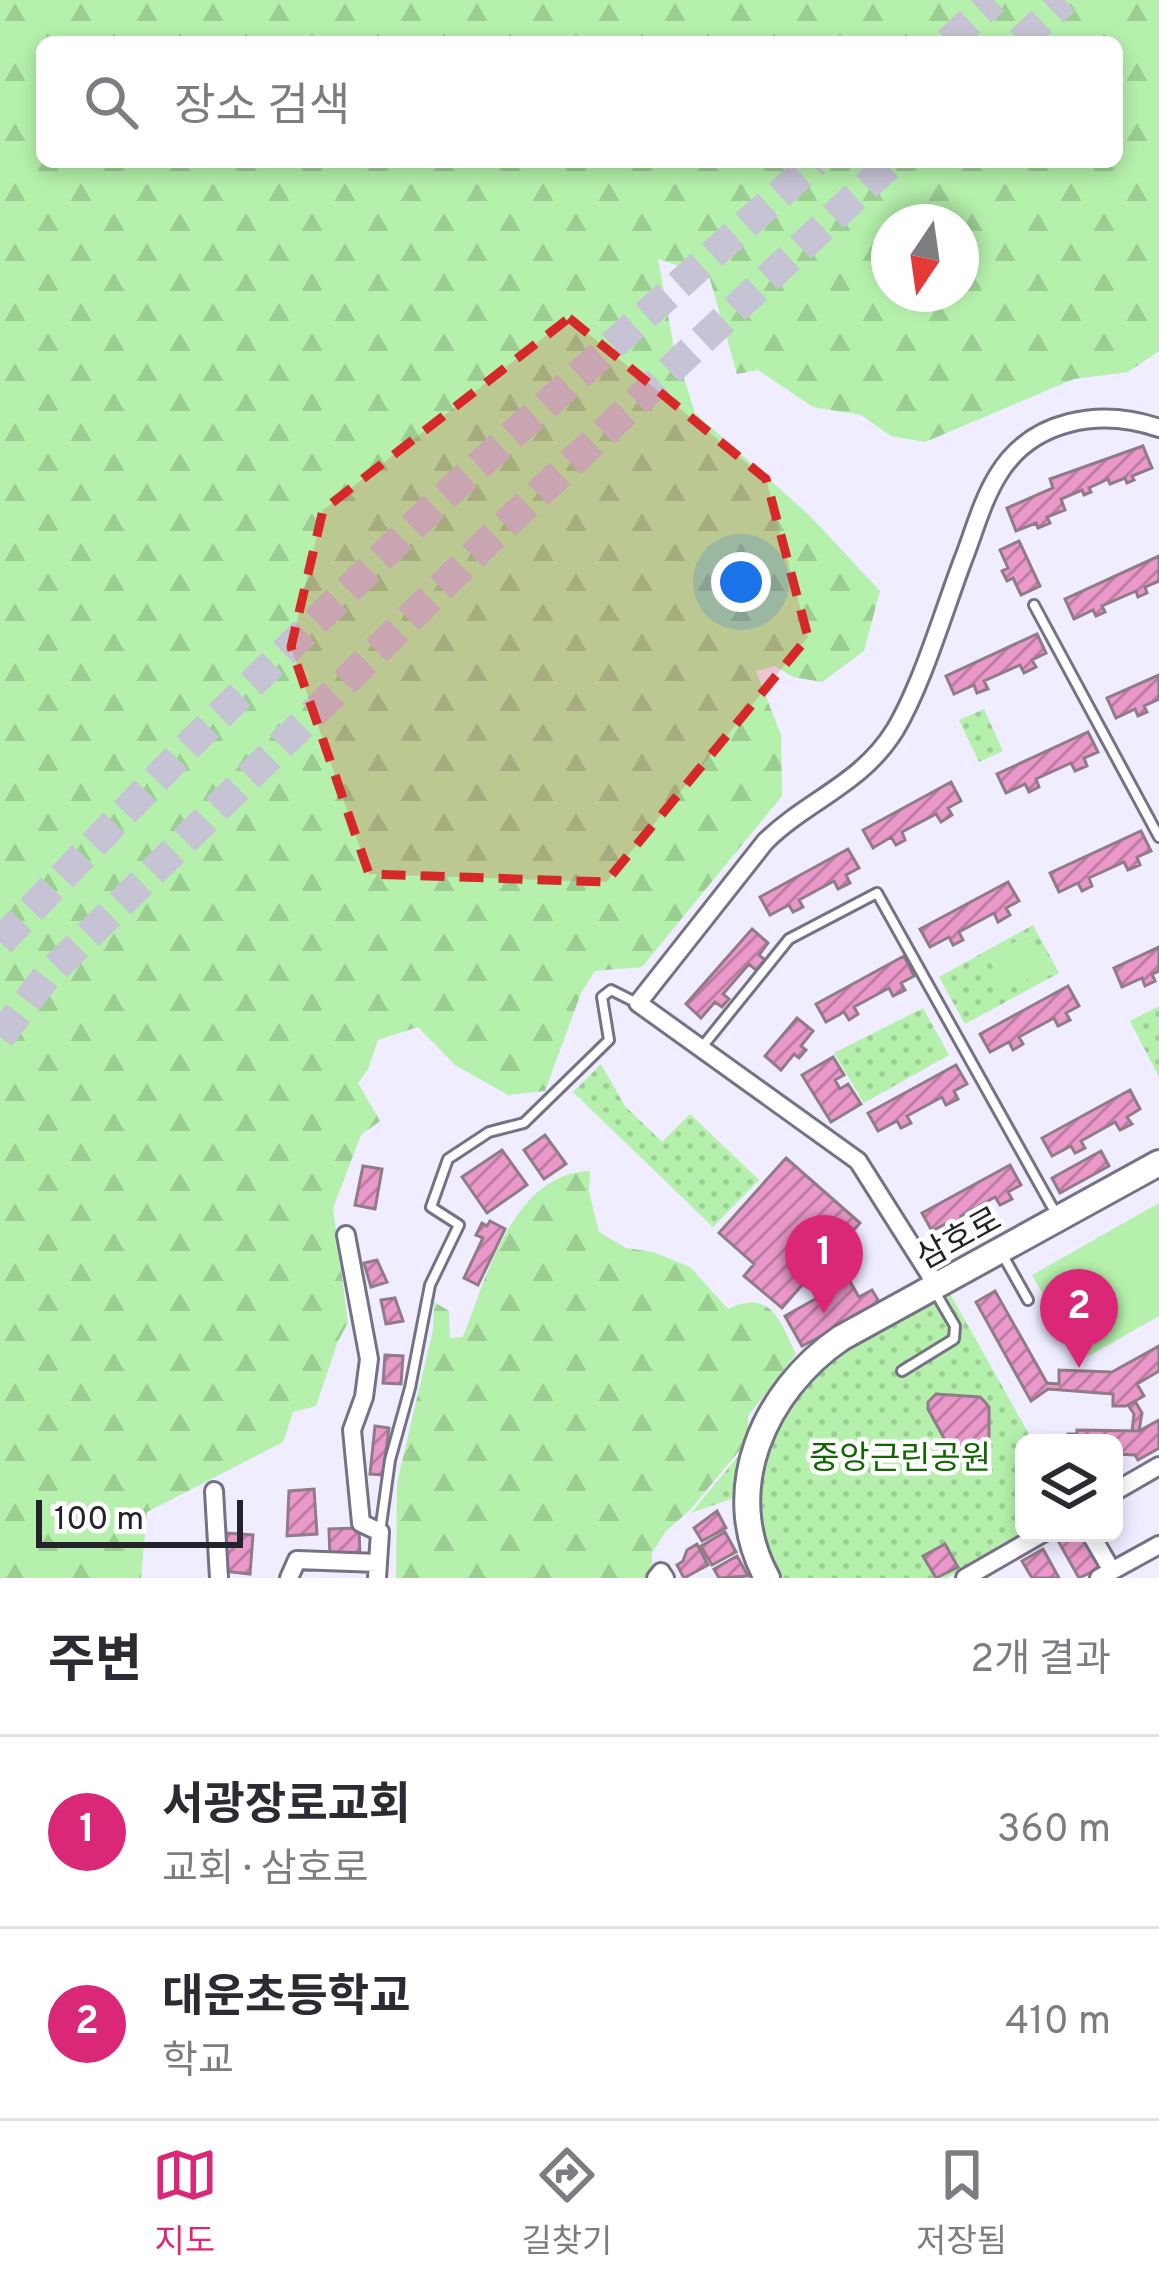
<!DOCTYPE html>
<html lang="ko">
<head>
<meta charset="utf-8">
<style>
	:root { --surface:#fff; --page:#f2f2f3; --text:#2b2b33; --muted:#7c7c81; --line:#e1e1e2; --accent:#db2777 }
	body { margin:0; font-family:Overpass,"Noto Sans KR",sans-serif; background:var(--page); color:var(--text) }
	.controls { position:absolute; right:36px; bottom:36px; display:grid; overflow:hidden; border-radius:18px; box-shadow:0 6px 18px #0003 }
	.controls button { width:108px; height:108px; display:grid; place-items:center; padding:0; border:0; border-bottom:3px solid var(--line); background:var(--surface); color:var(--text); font:60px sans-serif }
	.compass { position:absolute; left:871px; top:204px; width:108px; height:108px; border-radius:50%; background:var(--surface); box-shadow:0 6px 18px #0003; rotate:193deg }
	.scale { position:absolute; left:36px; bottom:30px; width:207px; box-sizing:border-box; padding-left:12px; border:6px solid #24222a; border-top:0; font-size:33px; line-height:42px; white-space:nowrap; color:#24222a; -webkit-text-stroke:9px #fff; paint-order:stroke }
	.you { position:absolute; left:741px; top:582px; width:42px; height:42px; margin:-30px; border:9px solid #fff; border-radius:50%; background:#1a73e8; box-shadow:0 0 0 18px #1a73e833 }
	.badge { display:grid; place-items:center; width:78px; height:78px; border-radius:50%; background:var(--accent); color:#fff; font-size:39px; font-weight:700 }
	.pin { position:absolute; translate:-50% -99px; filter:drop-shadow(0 3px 6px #0008) }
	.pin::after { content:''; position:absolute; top:63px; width:42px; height:36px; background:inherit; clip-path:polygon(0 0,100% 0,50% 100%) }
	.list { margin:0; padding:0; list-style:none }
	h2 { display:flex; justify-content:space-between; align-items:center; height:156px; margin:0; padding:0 48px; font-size:51px }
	h2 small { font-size:39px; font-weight:400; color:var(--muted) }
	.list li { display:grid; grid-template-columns:78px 1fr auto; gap:36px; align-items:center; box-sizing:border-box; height:192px; padding:0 48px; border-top:3px solid var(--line) }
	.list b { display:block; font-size:45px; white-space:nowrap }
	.list p { margin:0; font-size:39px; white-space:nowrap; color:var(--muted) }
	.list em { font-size:39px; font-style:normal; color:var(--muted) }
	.icon { flex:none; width:66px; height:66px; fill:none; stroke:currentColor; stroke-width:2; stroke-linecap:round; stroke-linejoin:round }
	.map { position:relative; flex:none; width:1159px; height:1578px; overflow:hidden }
	.search { position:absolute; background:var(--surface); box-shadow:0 6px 18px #0003; left:36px; right:36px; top:36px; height:132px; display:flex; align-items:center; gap:30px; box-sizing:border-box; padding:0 42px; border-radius:18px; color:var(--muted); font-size:45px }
	.sheet { height:540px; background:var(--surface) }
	nav { display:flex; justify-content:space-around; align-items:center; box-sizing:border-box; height:168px; border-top:3px solid var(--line); background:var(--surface); font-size:33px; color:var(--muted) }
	nav a { display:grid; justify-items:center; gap:6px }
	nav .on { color:var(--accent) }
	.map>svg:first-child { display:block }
</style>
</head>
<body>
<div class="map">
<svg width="1159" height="1578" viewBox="0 0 1159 1578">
	<defs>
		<pattern id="forest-firs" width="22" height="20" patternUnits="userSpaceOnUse" patternTransform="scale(3)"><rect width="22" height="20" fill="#b5f0ac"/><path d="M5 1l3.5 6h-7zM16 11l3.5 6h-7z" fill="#9cce94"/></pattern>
		<pattern id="park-dots" width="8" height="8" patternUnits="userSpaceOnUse" patternTransform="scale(3)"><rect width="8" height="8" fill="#b5f0ac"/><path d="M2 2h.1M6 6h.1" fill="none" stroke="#9cce94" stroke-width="1.8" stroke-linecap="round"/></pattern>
		<pattern id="building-hatch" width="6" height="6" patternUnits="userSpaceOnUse" patternTransform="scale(3)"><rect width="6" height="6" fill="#e998c9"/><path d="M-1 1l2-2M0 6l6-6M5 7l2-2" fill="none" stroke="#bd7ca3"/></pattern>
	</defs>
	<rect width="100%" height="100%" fill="#efedff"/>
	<path fill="#b5f0ac" d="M1030 934 1049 968 1006 992 987 958Z
		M1159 1203V1316L1089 1356 1075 1350 1032 1275Z"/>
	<path fill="url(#forest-firs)" fill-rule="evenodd" d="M0 0H1159V351L1128 372 1074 379 925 442 891 436 861 415 813 407 758 370 737 374 709 276 658 259 673 343 695 413 810 516 880 591 864 651 822 682 793 677 775 666 756 671 781 735 782 796 642 967 595 971 581 993 545 1091 508 1095 455 1065 418 1027 378 1040 368 1069 358 1083 380 1121 361 1135 333 1208 348 1323 338 1341 316 1406 293 1412 283 1442 147 1512 141 1578H0ZM42 42H1117V162H42ZM889 222H961V294H889Z
		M590 1171 589 1192 599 1232 626 1248 653 1252 690 1267 728 1309C771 1288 780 1321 796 1354L748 1416V1440L690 1510 666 1531 652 1553V1573L648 1578H396L397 1483 433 1330 434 1302 449 1311 450 1338 463 1337C486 1278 513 1173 590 1171Z"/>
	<path fill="url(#park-dots)" fill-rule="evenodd" d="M984 709 1003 751 979 762 959 720Z
		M1033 925 1059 973 965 1024 939 977ZM1029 934 1049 968 1006 991 988 958Z
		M1159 1006V1077L1130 1021Z
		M923 1008 949 1055 864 1103 834 1053Z
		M601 1064 625 1106 662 1142 690 1114 759 1180 713 1227 573 1092Z
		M948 1290 1034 1443H1024V1532L947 1578H776C770 1558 759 1536 757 1516 754 1489 762 1457 773 1434 815 1348 868 1333 948 1290Z
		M750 1442 742 1495 691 1513Z"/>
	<path fill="url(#building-hatch)" stroke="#907b87" stroke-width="3" d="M1143 446 1152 468 1132 476 1134 480 1127 483 1125 478 1110 484 1108 479 1089 488 1091 492 1084 495 1082 490 1061 499 1065 510 1047 517 1050 523 1038 528 1036 523 1016 531 1007 508 1053 488 1050 479Z
		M1019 541 1040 586 1021 595 1013 578 1007 581 1002 571 1008 568 1000 550Z
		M1159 556V581L1145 587 1147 593 1138 597 1136 591 1102 606 1105 612 1096 616 1093 610 1074 619 1065 599Z
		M1037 634 1046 653 1032 660 1036 667 1024 673 1020 665 984 681 988 689 977 693 974 685 954 694 946 676Z
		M1159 675V699L1144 706 1147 712 1138 716 1135 709 1116 718 1107 698Z
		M1088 732 1098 752 1084 758 1087 766 1075 771 1071 763 1036 779 1039 787 1029 792 1025 784 1006 793 997 774Z
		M951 782 961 801 948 808 952 815 941 822 936 814 902 832 905 840 896 845 891 837 873 848 863 830Z
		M1141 831 1151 851 1137 857 1140 865 1128 870 1124 862 1089 878 1092 886 1082 891 1078 883 1059 892 1050 873Z
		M848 849 859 868 846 875 850 883 838 889 834 881 799 900 803 907 793 912 789 905 770 915 760 897Z
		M1008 882 1019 901 1006 908 1010 915 998 922 994 913 959 932 963 940 953 945 949 937 930 947 920 929Z
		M752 929 768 943 759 955 765 960 756 970 749 964 723 994 729 999 722 1007 715 1002 701 1018 686 1004Z
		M1159 947V971L1152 974 1155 981 1145 986 1142 978 1122 987 1114 968Z
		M904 956 914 976 901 983 905 990 893 996 889 988 854 1007 858 1014 849 1020 844 1012 826 1022 816 1004Z
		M1068 986 1079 1006 1066 1013 1070 1020 1058 1026 1054 1018 1019 1037 1023 1044 1013 1050 1009 1042 990 1052 980 1034Z
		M797 1018 813 1031 801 1046 806 1050 799 1058 794 1054 781 1070 765 1056Z
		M833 1057 844 1075 835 1080 840 1089 848 1084 861 1104 831 1122 802 1075Z
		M956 1065 967 1084 954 1091 958 1099 946 1105 942 1097 907 1116 911 1123 901 1128 897 1121 878 1131 868 1113Z
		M1130 1090 1140 1109 1127 1117 1132 1124 1120 1130 1115 1122 1081 1141 1085 1148 1075 1153 1071 1146 1052 1156 1042 1138Z
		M545 1135 566 1164 544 1179 524 1150Z
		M502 1150 527 1185 487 1213 462 1177Z
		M1101 1151 1109 1166 1060 1193 1052 1178Z
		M786 1158 860 1223 825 1262 829 1266 822 1273 817 1268 782 1308 744 1276 754 1264 719 1233Z
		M1010 1165 1021 1185 1008 1192 1012 1199 1000 1205 995 1197 961 1216 965 1223 955 1228 951 1221 932 1231 922 1213Z
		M363 1166 382 1169 375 1209 355 1205Z
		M490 1221 505 1229 478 1285 464 1278 483 1238 476 1235 482 1223 487 1226Z
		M377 1260 387 1282 371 1287 364 1263Z
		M849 1280 859 1297 872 1290 881 1305 802 1346 785 1316Z
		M995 1291 1047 1383 1059 1384V1370L1112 1372 1159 1346V1371L1137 1384 1144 1396 1126 1406H1113V1394L1048 1389 1031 1401 976 1302Z
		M395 1298 403 1321 386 1324 381 1300Z
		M385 1355 403 1356 401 1384 383 1383Z
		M936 1394 980 1397 985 1402 989 1407V1456L984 1462 956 1460 928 1409V1402Z
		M1135 1401 1142 1413 1139 1431H1132L1134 1414 1128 1405Z
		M1159 1420V1448L1138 1460 1135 1455 1114 1454V1443H1068V1434H1077V1430L1139 1431Z
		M375 1426 389 1428 383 1475 370 1474Z
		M314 1489 317 1534 287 1536 289 1491Z
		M717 1511 726 1528 702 1541 694 1528Z
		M359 1528 360 1557 330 1558 329 1529Z
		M725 1532 736 1552 712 1565 701 1546Z
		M225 1533 253 1535 250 1574 222 1571Z
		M1069 1533H1080L1100 1568 1079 1578 1057 1539Z
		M697 1544 708 1565 684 1578 677 1565 683 1561 687 1550Z
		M945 1544 958 1567 936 1578 923 1556Z
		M1043 1549 1059 1578H1032L1022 1561Z
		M737 1556 748 1576 719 1578 714 1569Z"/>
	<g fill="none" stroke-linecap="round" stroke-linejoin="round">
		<path stroke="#c6c4d4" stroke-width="30" stroke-dasharray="30 15" stroke-linecap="butt" d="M948 42 994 0
			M1020 42 1065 0
			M0 942 191 743 436 504 815 162
			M0 1037 46 977 488 541 892 162"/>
		<defs>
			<path id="lane" d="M1034 605 1159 837
				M702 1047 789 939 877 893 1055 1212
				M1001 1252 1028 1300
				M902 1371 954 1339 955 1326 934 1290
				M380 1532 390 1460 410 1388 430 1285 459 1225 431 1207 448 1159 489 1132 524 1123 609 1040 602 997 611 990 637 1003"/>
			<path id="street" d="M346 1235 369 1359 364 1397 352 1430 361 1523 380 1532 378 1563
				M937 1286 858 1161 638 1003 765 842C807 800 861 785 895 730 922 685 944 610 963 560 974 532 982 501 998 475 1032 419 1100 408 1159 428
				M214 1491 219 1578
				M1114 1492 1159 1466
				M1090 1533 1112 1571
				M289 1578 297 1560 378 1563 377 1578
				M656 1578 661 1572 665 1578
				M965 1578 1043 1533
				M1099 1578 1159 1545"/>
			<path id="secondary" d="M767 1578C719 1490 764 1391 841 1338L1159 1163"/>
		</defs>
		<use href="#lane" stroke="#757286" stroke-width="14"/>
		<use href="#street" stroke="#757286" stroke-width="22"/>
		<use href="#secondary" stroke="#757286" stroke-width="30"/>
		<use href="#lane" stroke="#fff" stroke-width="8"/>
		<use href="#street" stroke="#fff" stroke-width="16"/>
		<use href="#secondary" stroke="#fff" stroke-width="24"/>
	</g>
	<path fill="#d62828" fill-opacity="0.2" stroke="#d62828" stroke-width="9" stroke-dasharray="24 15" stroke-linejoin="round" d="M569 318 766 479 808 637 606 882 369 874 291 647 323 510Z"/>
	<g text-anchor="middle" stroke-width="9" stroke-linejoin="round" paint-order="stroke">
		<g font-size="33" fill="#24222a" stroke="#fff">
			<text transform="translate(958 1237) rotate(-29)" y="12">삼호로</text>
		</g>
		<g font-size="33" fill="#136503" stroke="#fff">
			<text x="900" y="1469">중앙근린공원</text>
		</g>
	</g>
</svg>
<div class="controls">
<button><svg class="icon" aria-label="layers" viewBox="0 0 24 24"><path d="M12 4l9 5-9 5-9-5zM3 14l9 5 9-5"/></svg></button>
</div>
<svg class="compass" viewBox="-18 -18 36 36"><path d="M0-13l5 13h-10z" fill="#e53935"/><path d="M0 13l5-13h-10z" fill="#7c7c81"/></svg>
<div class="scale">100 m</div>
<div class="you"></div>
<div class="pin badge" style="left:824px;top:1314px">1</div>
<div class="pin badge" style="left:1079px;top:1368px">2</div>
<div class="search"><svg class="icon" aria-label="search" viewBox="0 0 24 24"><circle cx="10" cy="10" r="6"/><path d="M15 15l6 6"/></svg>장소 검색</div>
</div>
<section class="sheet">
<h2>주변<small>2개 결과</small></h2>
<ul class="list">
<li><span class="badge">1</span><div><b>서광장로교회</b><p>교회 · 삼호로</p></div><em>360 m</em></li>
<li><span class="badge">2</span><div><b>대운초등학교</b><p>학교</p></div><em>410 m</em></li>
</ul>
</section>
<nav>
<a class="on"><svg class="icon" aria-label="map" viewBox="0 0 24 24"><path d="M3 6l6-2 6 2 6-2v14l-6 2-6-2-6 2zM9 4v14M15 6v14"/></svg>지도</a>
<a><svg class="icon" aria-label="directions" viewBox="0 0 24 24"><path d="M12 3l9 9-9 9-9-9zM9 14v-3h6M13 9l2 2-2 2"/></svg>길찾기</a>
<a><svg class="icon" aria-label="saved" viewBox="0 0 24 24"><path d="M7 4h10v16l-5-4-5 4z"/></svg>저장됨</a>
</nav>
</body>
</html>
